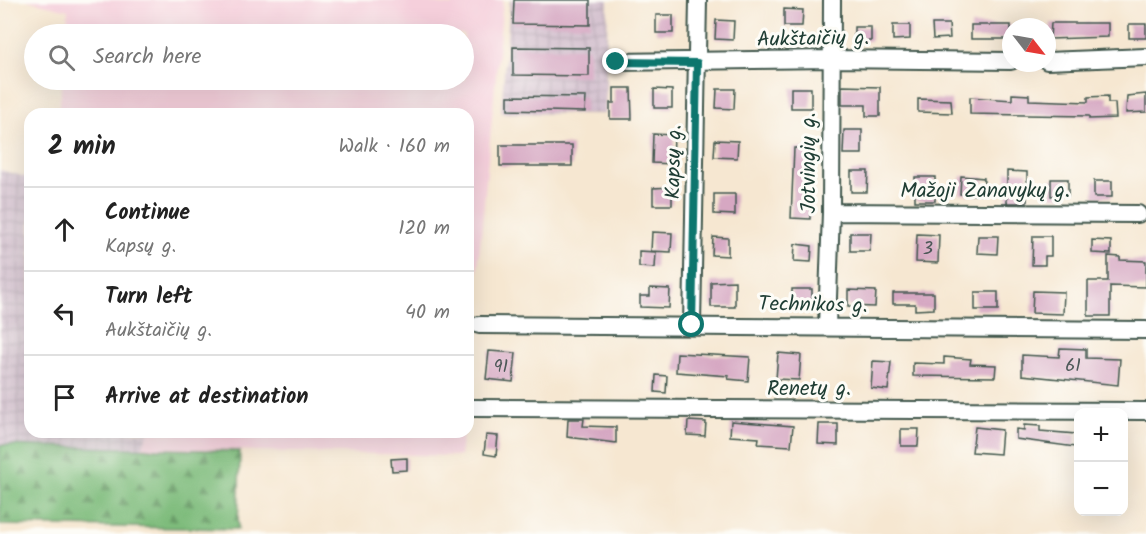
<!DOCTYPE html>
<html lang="en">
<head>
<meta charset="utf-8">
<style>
	:root { --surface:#fff; --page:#f2f2f2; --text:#222; --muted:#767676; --line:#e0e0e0 }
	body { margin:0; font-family:Kalam,sans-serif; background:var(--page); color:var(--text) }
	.controls { position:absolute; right:18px; bottom:18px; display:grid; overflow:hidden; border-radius:12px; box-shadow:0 6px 24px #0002 }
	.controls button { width:54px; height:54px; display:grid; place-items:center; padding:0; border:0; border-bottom:2px solid var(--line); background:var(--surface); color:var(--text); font:30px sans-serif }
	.compass { position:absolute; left:1002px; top:18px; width:54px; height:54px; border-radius:50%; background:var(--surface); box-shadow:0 6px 24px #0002; rotate:121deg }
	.stop { position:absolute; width:18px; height:18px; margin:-14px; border:4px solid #0f766e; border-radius:50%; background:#fff }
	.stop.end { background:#0f766e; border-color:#fff; box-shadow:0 2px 6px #0008 }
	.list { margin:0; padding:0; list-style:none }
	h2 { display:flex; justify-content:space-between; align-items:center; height:78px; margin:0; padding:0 24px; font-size:26px }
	h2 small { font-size:20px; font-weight:400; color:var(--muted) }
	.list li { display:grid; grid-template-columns:39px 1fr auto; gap:18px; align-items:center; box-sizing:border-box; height:84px; padding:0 24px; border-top:2px solid var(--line) }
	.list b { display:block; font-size:22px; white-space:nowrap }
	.list p { margin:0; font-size:20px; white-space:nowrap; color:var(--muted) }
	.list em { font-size:20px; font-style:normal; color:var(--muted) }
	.icon { flex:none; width:33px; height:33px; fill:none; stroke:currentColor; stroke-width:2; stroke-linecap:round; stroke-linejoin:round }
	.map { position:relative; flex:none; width:1146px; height:534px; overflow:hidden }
	.search { position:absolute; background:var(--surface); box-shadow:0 6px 24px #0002; left:24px; top:24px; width:450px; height:66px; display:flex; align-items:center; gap:15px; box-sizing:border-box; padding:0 21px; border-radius:33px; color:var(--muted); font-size:22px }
	.panel { position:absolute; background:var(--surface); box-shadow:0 6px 24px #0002; left:24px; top:108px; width:450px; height:330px; border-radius:18px }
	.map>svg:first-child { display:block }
</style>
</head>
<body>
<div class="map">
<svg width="1146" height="534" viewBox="0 0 1146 534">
	<defs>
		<pattern id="industrial-grid" width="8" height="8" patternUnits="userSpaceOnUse" patternTransform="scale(1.5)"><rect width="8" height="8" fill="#d1bdcc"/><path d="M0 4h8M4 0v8" fill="none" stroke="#b3a3b0"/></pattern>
		<pattern id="forest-firs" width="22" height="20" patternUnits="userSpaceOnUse" patternTransform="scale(1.5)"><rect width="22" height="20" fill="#7ebc7b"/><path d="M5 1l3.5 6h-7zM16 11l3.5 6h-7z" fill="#679a66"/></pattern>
	</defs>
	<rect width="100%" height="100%" fill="#fdfcf7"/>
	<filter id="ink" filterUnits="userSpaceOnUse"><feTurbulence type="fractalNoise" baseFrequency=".0167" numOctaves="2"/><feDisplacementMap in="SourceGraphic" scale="12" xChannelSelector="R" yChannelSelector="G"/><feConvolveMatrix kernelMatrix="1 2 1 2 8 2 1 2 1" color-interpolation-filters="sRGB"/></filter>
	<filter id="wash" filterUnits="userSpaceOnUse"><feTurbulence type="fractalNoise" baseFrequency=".008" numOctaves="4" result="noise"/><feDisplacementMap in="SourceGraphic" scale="24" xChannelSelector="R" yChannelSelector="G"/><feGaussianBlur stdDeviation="1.35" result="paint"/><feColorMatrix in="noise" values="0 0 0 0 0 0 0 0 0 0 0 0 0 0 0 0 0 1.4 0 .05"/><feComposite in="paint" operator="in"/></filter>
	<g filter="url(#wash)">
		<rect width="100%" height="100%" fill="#f6e7d1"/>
		<path fill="#f5cfdb" d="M26 0H408L452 6 453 0H503L468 374V114H59L62 80H464V34H66L68 10Z
			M149 432H463L460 456 142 448Z"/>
		<path fill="url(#industrial-grid)" d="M510 0H608L605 114 501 113Z
			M0 170 30 178V432H149L142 448 0 445Z"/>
		<path fill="url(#forest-firs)" stroke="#4e7c58" stroke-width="1.5" d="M0 445 240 451 238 529 0 525Z"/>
		<g id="blocks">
			<path fill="#d6a7c2" d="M514 0H590V25L513 24Z
				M784 9 803 10 802 26H784Z
				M656 15H673V33H656Z
				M716 20 734 21 733 40 715 39Z
				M1051 23H1108V37L1050 39Z
				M932 24H949L950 38 933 39Z
				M1129 24H1146V38H1129Z
				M893 25H910V39L893 40Z
				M971 25H1011V39H971Z
				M854 27H871V41H854Z
				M513 47 589 48V76L513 75Z
				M842 86 880 87V116H866V105H842Z
				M614 88H631L632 119H610V103H614Z
				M791 88H811V108H791Z
				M654 89 672 90V108H654Z
				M717 89H735L734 109 716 108Z
				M1012 94 1029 95V100L1088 102V97L1108 96V103H1115L1116 118 1089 119V116L970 114V97L1012 100Z
				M1146 94V112L1126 113 1127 96Z
				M508 96 586 97 585 112 508 110Z
				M918 99 951 100 952 113 918 112Z
				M844 130H862V154H843Z
				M653 134 674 135 673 164 652 163Z
				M715 140 738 141 737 158 714 157Z
				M500 145H572V166H500Z
				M794 148H812L810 219 791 218Z
				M851 171H868L867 192H851Z
				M1007 171 1027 172V203H1007Z
				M961 176 984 178 983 195 960 194Z
				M915 177H935V201H915Z
				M1051 179H1068V196H1051Z
				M1094 181H1112V197H1094Z
				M672 187V205H653V188Z
				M714 194H735V215L714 214Z
				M652 232 672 233 671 252 651 251Z
				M850 233H871L870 251H850Z
				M917 234 939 235 938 263 916 262Z
				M978 236H998L997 254 977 253Z
				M1033 236H1051V256H1045V265H1032Z
				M713 237 728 238V256L712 255Z
				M1092 240 1111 241V254L1092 253Z
				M795 244 812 246 811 262 794 261Z
				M639 251 656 252 655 268 639 267Z
				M1108 256 1120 257V260L1146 261V287L1110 286V316H1088V281H1108Z
				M735 281V307H711V282Z
				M650 288 670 289 669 308 640 307V296H650Z
				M792 289H812V306H792Z
				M848 290 876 291 875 307 848 306Z
				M1033 291 1064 292 1063 314 1032 313Z
				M975 292H998V310H975Z
				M893 293H934V309L915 310V304H893Z
				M1060 348 1086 349V358L1120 359 1118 385 1022 375V355L1059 357Z
				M489 351 516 353 513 382 486 379Z
				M677 353 750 357 748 381 728 379 729 376 676 372Z
				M778 353 801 355 799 380 776 379Z
				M944 357 971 359 970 364 996 365 995 377 913 376V363L944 364Z
				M873 361 891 362 888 390 871 388Z
				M656 375 667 376 666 393 655 392Z
				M568 419H584L583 426 616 427V443L567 437Z
				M688 421 706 422 705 436 687 435Z
				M731 421 793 426 791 446 758 444 759 438 730 436Z
				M819 424H838V445L818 444Z
				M1024 425 1040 426V431L1076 434 1075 447 1016 439V429L1024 430Z
				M975 427 1002 430 1000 454 972 452Z
				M901 429H919L918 446H901Z
				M486 435 498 436 496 456 484 454Z
				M407 458V470L392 471 391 459Z"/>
		</g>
	</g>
	<g filter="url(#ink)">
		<use href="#blocks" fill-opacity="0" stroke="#3f564c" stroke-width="1.5"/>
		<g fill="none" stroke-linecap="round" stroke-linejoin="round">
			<defs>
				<path id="street" d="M1047 61 1146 57
					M616 62 831 59 1011 61
					M831 212 1138 214
					M479 325 1146 330
					M692 325 698 0
					M827 326 831 212 832 0
					M473 408 1146 411"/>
			</defs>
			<use href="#street" stroke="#3f564c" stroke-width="20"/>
			<use href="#street" stroke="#fff" stroke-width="16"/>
		</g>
	</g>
	<g fill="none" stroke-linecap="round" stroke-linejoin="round" filter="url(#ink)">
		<path stroke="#0f766e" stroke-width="8" d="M616 62 697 63 692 325"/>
	</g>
	<g text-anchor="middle" stroke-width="6" stroke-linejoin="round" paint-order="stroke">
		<g font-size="18" fill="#4d5858">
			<text x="928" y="254">3</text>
			<text x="1073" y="371">61</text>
			<text x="501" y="372">91</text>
		</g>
		<g font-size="21" fill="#1f3d34" stroke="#fdfcf7">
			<text transform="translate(813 38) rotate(-1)" y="7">Aukštaičių g.</text>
			<text transform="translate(673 162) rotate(-89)" y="7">Kapsų g.</text>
			<text transform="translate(808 163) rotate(-90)" y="7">Jotvingių g.</text>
			<text x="985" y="197">Mažoji Zanavykų g.</text>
			<text transform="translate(813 304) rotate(1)" y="7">Technikos g.</text>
			<text x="809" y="395">Renetų g.</text>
		</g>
	</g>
</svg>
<div class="controls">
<button>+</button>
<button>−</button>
</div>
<svg class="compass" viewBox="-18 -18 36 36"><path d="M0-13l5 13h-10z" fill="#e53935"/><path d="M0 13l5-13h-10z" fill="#767676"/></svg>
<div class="stop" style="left:692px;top:325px"></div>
<div class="stop end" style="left:616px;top:62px"></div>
<div class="search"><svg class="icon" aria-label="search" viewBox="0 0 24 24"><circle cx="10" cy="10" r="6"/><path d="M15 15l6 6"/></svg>Search here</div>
<section class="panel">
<h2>2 min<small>Walk · 160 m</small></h2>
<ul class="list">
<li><svg class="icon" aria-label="ahead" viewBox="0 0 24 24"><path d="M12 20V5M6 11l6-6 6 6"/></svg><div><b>Continue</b><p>Kapsų g.</p></div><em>120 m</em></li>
<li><svg class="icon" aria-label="left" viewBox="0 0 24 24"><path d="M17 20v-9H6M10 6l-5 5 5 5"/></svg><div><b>Turn left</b><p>Aukštaičių g.</p></div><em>40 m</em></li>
<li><svg class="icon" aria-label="arrive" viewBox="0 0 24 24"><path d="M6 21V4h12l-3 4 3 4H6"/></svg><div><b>Arrive at destination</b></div></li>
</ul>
</section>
</div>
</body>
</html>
